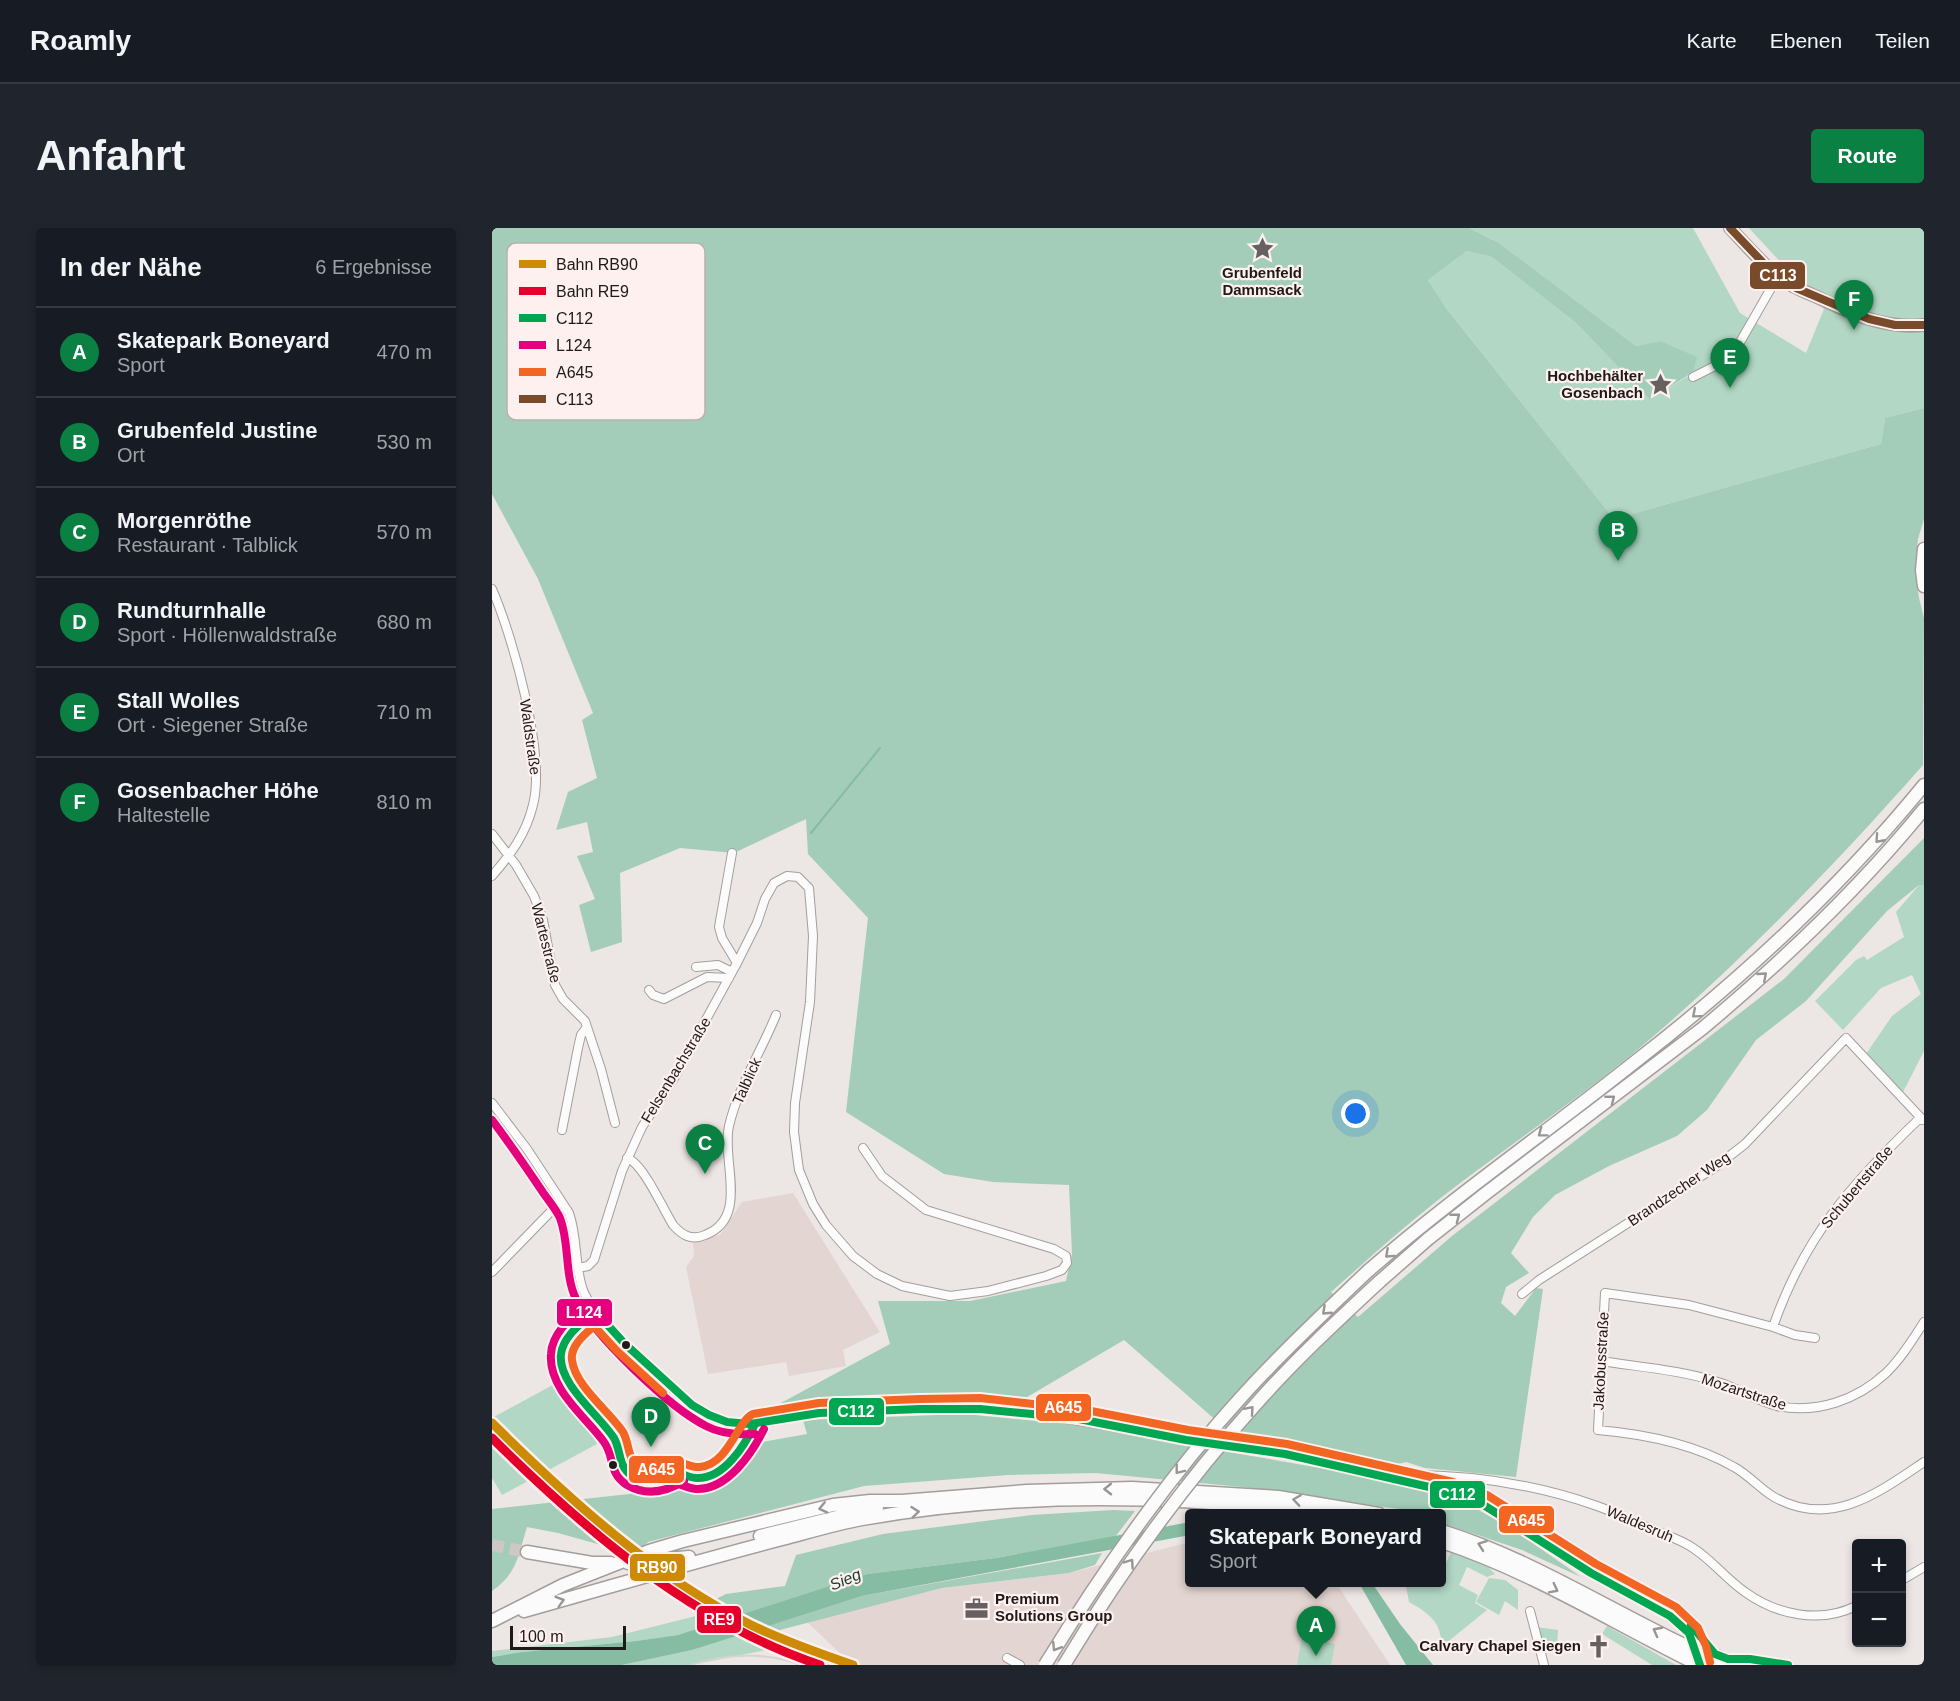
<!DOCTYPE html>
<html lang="de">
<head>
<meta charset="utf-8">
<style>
	:root { --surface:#171b24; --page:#20242c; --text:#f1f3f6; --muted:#9ea1a6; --line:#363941; --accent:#0b8043 }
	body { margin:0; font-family:Arial,sans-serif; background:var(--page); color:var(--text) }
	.controls { position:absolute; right:18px; bottom:18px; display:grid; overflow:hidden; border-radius:6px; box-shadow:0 3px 9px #0003 }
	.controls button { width:54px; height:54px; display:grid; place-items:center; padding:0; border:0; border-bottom:2px solid var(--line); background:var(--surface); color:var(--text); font:30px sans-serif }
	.scale { position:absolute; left:18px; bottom:15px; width:116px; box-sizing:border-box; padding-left:6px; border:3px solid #1e1a19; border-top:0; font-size:16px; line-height:21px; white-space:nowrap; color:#1e1a19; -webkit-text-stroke:4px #fdf0ee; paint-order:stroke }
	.you { position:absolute; left:864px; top:886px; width:21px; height:21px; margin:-15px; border:4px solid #fff; border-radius:50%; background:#1a73e8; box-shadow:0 0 0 9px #1a73e833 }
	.badge { display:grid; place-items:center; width:39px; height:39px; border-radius:50%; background:var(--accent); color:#fff; font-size:20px; font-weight:700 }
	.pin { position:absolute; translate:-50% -50px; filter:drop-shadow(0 2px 3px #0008) }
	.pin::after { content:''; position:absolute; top:32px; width:21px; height:18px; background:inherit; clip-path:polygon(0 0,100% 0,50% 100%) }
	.popup { position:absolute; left:693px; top:1281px; width:261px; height:78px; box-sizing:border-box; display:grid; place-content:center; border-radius:6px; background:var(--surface); filter:drop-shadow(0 2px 4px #0005); font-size:20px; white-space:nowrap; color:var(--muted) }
	.popup b { font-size:22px; color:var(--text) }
	.popup::after { content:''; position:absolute; left:50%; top:100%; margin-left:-12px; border:12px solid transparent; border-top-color:var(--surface) }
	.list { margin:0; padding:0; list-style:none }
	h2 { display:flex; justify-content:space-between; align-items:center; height:78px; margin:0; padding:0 24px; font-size:26px }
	h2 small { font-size:20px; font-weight:400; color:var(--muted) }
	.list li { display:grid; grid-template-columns:39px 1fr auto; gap:18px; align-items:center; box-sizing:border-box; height:90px; padding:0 24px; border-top:2px solid var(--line) }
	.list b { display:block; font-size:22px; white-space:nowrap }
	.list p { margin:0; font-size:20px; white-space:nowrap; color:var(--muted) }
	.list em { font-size:20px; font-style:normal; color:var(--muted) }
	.map { position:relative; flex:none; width:1432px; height:1437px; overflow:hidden; border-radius:6px }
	header { display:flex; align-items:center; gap:36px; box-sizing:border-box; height:84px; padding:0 30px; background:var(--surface); border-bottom:2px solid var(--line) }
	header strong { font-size:28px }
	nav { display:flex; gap:33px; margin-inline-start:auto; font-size:21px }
	.intro { display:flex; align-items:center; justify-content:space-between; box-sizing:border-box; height:144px; padding:0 36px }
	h1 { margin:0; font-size:42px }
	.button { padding:15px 27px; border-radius:6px; background:var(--accent); color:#fff; font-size:21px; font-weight:700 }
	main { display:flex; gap:36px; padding:0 36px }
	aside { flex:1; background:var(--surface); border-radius:6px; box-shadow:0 3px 9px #0003 }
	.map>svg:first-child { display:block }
</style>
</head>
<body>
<header>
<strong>Roamly</strong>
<nav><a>Karte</a><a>Ebenen</a><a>Teilen</a></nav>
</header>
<div class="intro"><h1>Anfahrt</h1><a class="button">Route</a></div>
<main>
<aside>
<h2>In der Nähe<small>6 Ergebnisse</small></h2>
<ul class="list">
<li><span class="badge">A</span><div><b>Skatepark Boneyard</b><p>Sport</p></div><em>470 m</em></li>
<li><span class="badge">B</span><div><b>Grubenfeld Justine</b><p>Ort</p></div><em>530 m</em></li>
<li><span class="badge">C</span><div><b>Morgenröthe</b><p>Restaurant · Talblick</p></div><em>570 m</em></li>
<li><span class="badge">D</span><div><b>Rundturnhalle</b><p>Sport · Höllenwaldstraße</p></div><em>680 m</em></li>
<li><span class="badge">E</span><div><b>Stall Wolles</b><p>Ort · Siegener Straße</p></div><em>710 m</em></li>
<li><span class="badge">F</span><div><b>Gosenbacher Höhe</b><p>Haltestelle</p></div><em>810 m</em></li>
</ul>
</aside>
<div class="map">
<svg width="1432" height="1437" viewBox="0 0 1432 1437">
	<rect width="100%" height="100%" fill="#ece6e4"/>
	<path fill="#e3d5d2" d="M301 965 388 1104 351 1122 354 1138 297 1148 294 1134 216 1146 194 1039 202 1028 201 1014 228 1007 250 974Z
		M130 1308 220 1373 228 1377 218 1389 212 1386 120 1320Z
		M698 1314V1354L844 1355 898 1437H305L267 1417 280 1404 351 1428 315 1394 450 1360 577 1345Z"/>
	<path fill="#b2d7c4" d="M977 0H1201L1248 85 1314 125 1332 81 1257 0H1432V180L1393 190 1389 216 1122 291 954 80 936 52 975 23 1000 29 1084 95 1158 172 1201 145 1168 113 1144 118 1007 15Z
		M1427 657H1432V823L1410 866 1374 826 1400 788 1429 766 1420 747 1389 760 1351 802 1323 773 1364 732 1372 728 1375 732 1412 709 1404 684Z
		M70 1152 105 1216 10 1267 0 1250V1190Z
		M959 1324 996 1339 1003 1346 995 1349 975 1339 967 1357 986 1367 983 1375 995 1382 953 1416C948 1410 949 1408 947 1402 943 1389 928 1380 917 1374L914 1358 911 1355 950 1354V1334L954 1335Z
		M997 1350 1013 1352 1026 1362V1382L1013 1373 1007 1387 984 1374Z
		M212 1386 228 1395 186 1407 144 1413 30 1424 0 1429V1423L120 1409Z
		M1115 1398 1184 1437H1160L1110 1406Z
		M1044 1399 1066 1402 1065 1418 1049 1416Z
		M248 1406 275 1422 199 1437H130L200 1422Z
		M810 1409 843 1416 839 1437H805Z"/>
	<path fill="#a3cdb8" d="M0 0H977L1007 15 1144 118 1168 113 1205 129 1201 144 1158 172 1084 95 1000 29 975 23 936 52 954 80 1122 291 1389 216 1393 190 1432 180V291L1426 311 1423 342 1427 370 1432 390 1431 537C1341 639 1243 741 1138 828 1076 878 1009 923 946 972 909 1001 874 1033 839 1064L866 1089 960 1008 1292 751 1432 610V657H1427L1395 683 1314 773 1264 812 1215 882 1185 908 1117 938 1063 967 1041 989 1019 1025 1037 1045 1014 1059 1009 1075 1023 1088 1044 1060 1051 1061 1024 1249 933 1240 914 1234 889 1240 750 1215 632 1112 525 1175 327 1176 265 1188 398 1116 386 1073H478L574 1053 580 1026 577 957 501 954 452 946 354 884 376 690 316 626 314 591 242 625 188 620 128 645 130 714 99 724 87 677 103 671 85 628 101 624 95 594 64 602 76 564 105 550 90 492 101 485 46 351 0 266Z
		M473 1186 576 1196 897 1252 964 1269 1025 1304 1089 1349 1030 1322 950 1295V1286L920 1285 907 1281 750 1259 604 1245 516 1247 372 1258 156 1314 148 1321 130 1308 120 1320 66 1305 35 1299C26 1327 26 1345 0 1363V1281L238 1255 256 1223 258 1216 315 1206 311 1192Z
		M621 1282 643 1283 623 1309 504 1330 375 1346 254 1387 220 1373 234 1366 293 1358 304 1327 391 1306 540 1287Z
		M610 1325 603 1337 577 1345 450 1360 280 1404 272 1398 370 1368Z"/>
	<path fill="#86bda2" d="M698 1294V1307L370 1368 200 1422 130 1437H0V1429L30 1424 144 1413 186 1407 375 1346 504 1330Z
		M867 1355H880L908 1396 941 1437H914Z"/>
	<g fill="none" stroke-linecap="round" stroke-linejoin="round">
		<path stroke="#86bda2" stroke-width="2" d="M319 605 388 520"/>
		<path stroke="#cdc7c6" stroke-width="12" stroke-dasharray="12 6" stroke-linecap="butt" d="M0 1317 35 1324"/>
		<defs>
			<path id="minor" d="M1201 149 1237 131 1247 116 1286 48
				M0 361C21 409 54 527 41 577 34 606 19 626 0 648
				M0 606 24 637 42 668 51 692 63 757 71 771 93 793 109 841 123 895
				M240 625 227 699 230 710 245 735
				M204 739 226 737 240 744
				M157 762 161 767 172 771 215 749 237 750
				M0 875 35 921 77 985C86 1010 82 1037 91 1062 102 1093 194 1179 225 1191 259 1204 294 1188 328 1185 373 1181 419 1180 465 1180 542 1181 614 1199 690 1211 724 1217 759 1219 793 1226 827 1232 861 1240 895 1248 927 1255 959 1262 988 1276 1027 1295 1061 1324 1099 1345 1130 1364 1182 1380 1201 1412
				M1428 890C1360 955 1312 1009 1281 1099L1197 1077 1113 1065 1106 1202C1152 1206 1202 1216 1242 1239 1257 1247 1268 1261 1282 1269 1339 1301 1386 1265 1432 1234
				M70 902 86 820 89 807 95 799
				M135 930C151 935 171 981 181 997 190 1007 199 1013 213 1007 258 990 229 932 237 898 246 859 269 824 284 787
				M86 1040 96 1038 102 1032 130 943 150 899 182 850 245 735 265 695 273 671 282 655 295 648 306 649 317 660 321 708 318 774 303 875 302 904 307 942 321 976 334 997 361 1028 385 1046 410 1058 458 1068 496 1063 554 1048 570 1042 575 1035 574 1028 562 1021 434 982 390 948 371 920
				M0 1044 69 973
				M1030 1066 1047 1052 1222 940 1253 916 1354 810 1431 892
				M1281 1099 1303 1107 1323 1110
				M1109 1133C1148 1139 1188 1142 1226 1154 1246 1160 1265 1173 1285 1178 1325 1186 1365 1172 1394 1145 1409 1131 1421 1111 1432 1094
				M913 1252 918 1247C980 1247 1046 1257 1105 1278 1125 1285 1144 1295 1164 1303 1176 1308 1190 1312 1201 1320 1220 1332 1234 1351 1253 1364 1285 1387 1328 1396 1364 1378
				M1410 1352 1432 1339
				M1145 1365C1181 1378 1201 1395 1223 1426H1226
				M1038 1383 1052 1437
				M515 1430 528 1437
				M1236 1431H1258L1296 1437"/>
			<path id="major" d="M1238 0C1253 16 1268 33 1284 47 1296 57 1311 63 1325 69 1360 86 1392 101 1432 97"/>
			<path id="highway" d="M1432 321 1430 342 1432 358
				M876 1043C962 968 1055 904 1144 833 1250 751 1347 661 1432 557
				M887 1054 936 1011 993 966 1211 800C1291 733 1366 662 1432 581
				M950 1303C1052 1335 1139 1397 1237 1437
				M268 1308 385 1279
				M950 1314C1041 1344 1121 1395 1207 1437
				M35 1324 100 1335H119
				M136 1335 197 1329
				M32 1383C118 1359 204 1333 290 1311 317 1304 343 1296 370 1291 520 1265 676 1266 827 1286
				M0 1393 71 1357 157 1323 191 1313 341 1277 378 1273H410L535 1263 640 1260 786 1269 887 1286"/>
		</defs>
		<use href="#minor" stroke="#a39e9c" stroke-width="10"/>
		<use href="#major" stroke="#a39e9c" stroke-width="14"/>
		<use href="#highway" stroke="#a39e9c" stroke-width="15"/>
		<use href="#minor" stroke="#fcfbfb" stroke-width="8"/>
		<use href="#major" stroke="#fcfbfb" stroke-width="10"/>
		<use href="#highway" stroke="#fcfbfb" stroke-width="12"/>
		<path stroke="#d5d3d3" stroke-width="2" d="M258 1407 295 1427
			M199 1437C235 1425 274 1424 309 1437"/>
		<defs>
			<path id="minor-bridge" d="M1201 1412 1208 1437
				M1208 1437 1213 1430 1223 1426"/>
			<path id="highway-bridge" d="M553 1437C612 1341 676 1249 753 1165 792 1122 834 1083 876 1043
				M572 1437C628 1344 691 1257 764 1176 802 1133 845 1093 887 1054"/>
		</defs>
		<use href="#minor-bridge" stroke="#a39e9c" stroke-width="10" stroke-linecap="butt"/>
		<use href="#highway-bridge" stroke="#a39e9c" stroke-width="15" stroke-linecap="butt"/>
		<use href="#minor-bridge" stroke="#fcfbfb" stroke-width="8"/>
		<use href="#highway-bridge" stroke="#fcfbfb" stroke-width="12"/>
		<defs>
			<path id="bus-1" d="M103 1083 132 1115 200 1177 217 1187 235 1194 258 1196 327 1185 428 1181H488L540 1186 587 1191 694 1212 793 1226 959 1264 990 1276 1099 1345 1178 1388 1197 1405 1208 1437
				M103 1083C91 1094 71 1108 69 1126 65 1155 107 1187 122 1210 129 1222 126 1238 139 1247 154 1257 171 1253 186 1244
				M186 1244C192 1247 198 1250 205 1250 232 1251 253 1217 263 1196
				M1199 1397 1223 1426 1236 1431H1258L1296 1437"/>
			<path id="bus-2" d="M0 892C18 916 34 939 50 963 56 972 64 981 68 990 78 1016 72 1046 84 1071 102 1108 177 1179 214 1198 229 1206 247 1207 263 1206
				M96 1075C81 1088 60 1104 59 1126 56 1161 94 1189 112 1214 123 1229 116 1245 135 1257 154 1268 174 1264 192 1253
				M182 1254C189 1257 196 1260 204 1261 236 1262 260 1225 272 1201"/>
			<path id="bus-3" d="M171 1165 125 1123 102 1098C93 1106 78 1118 80 1132 83 1158 117 1183 131 1204 138 1216 135 1234 149 1240 162 1246 172 1239 184 1234 192 1234 199 1240 208 1239 237 1236 245 1193 261 1186L327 1175 428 1171 488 1170 541 1176 589 1181 696 1202 795 1216 961 1254 995 1267 1104 1336 1184 1379 1206 1400 1214 1418 1218 1434"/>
			<path id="bus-4" d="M1238 0 1278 42 1304 60 1377 91 1403 97H1432"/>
		</defs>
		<use href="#bus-1" stroke="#fdf0ee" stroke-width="12"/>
		<use href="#bus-2" stroke="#fdf0ee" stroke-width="12"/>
		<use href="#bus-3" stroke="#fdf0ee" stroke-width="12"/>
		<use href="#bus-4" stroke="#fdf0ee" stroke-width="12"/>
		<use href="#bus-1" stroke="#00a651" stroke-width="8"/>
		<use href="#bus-2" stroke="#e5007d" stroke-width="8"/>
		<use href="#bus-3" stroke="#f26522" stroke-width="8"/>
		<use href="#bus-4" stroke="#7a4b2a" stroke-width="8"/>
		<defs>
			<path id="rail-1" d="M0 1195C78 1272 160 1347 259 1397 292 1413 326 1425 361 1437"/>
			<path id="rail-2" d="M0 1210C95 1304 200 1394 328 1437"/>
		</defs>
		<use href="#rail-1" stroke="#fdf0ee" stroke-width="14"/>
		<use href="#rail-2" stroke="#fdf0ee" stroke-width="14"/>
		<use href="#rail-1" stroke="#cc8a05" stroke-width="9"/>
		<use href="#rail-2" stroke="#e4002b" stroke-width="9"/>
	</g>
	<defs><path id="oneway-chevron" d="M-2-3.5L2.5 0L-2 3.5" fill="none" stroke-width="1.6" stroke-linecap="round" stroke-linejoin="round" transform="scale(1.5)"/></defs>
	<g stroke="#989695">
		<use href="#oneway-chevron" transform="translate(1387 611) rotate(132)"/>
		<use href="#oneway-chevron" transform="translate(1271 748) rotate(-41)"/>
		<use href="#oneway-chevron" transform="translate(1204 786) rotate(140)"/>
		<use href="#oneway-chevron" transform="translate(1119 871) rotate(-38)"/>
		<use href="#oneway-chevron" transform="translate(1050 905) rotate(143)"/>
		<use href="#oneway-chevron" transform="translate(964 989) rotate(-38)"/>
		<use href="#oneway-chevron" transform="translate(897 1026) rotate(138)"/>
		<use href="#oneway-chevron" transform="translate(834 1083) rotate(137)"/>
		<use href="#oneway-chevron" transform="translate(758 1182) rotate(-49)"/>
		<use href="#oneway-chevron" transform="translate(687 1242) rotate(128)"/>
		<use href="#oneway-chevron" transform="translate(616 1261) rotate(179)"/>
		<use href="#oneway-chevron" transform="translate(805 1272) rotate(-172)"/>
		<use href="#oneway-chevron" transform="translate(331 1280) rotate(167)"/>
		<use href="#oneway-chevron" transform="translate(423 1284) rotate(-6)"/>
		<use href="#oneway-chevron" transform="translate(990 1317) rotate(-160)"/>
		<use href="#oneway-chevron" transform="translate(638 1335) rotate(-55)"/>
		<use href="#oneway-chevron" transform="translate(1062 1361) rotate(27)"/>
		<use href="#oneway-chevron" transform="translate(68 1373) rotate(-16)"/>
		<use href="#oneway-chevron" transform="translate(1165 1403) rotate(-152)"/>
		<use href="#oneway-chevron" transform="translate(564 1419) rotate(122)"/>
	</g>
	<defs>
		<symbol id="sight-bare" viewBox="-9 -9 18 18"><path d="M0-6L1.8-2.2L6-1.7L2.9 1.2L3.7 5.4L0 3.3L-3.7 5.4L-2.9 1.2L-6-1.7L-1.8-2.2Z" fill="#666160" stroke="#fdf0ee" stroke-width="2.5" paint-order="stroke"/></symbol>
		<symbol id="office-bare" viewBox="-9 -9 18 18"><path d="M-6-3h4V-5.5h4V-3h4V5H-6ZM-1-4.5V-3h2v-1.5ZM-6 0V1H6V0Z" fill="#666160" stroke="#fdf0ee" stroke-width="2.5" paint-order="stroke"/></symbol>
		<symbol id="church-bare" viewBox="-9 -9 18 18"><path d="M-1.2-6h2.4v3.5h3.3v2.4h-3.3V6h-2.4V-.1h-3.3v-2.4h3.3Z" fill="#666160" stroke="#fdf0ee" stroke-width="2.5" paint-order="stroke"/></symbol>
	</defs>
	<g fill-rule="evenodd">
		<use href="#sight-bare" x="754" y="4" width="33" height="33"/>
		<use href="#sight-bare" x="1152" y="140" width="33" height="33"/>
		<use href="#office-bare" x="468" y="1364" width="33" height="33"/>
		<use href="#church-bare" x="1090" y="1402" width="33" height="33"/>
	</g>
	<g fill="#1e1a19" stroke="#fdf0ee" stroke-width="2">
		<circle cx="134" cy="1117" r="5"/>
		<circle cx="121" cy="1237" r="5"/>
	</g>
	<g text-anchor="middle" stroke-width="4.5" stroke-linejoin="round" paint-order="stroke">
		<g font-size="15" font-weight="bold" fill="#1e1a19" stroke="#fdf0ee" text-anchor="end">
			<text x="770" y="50" text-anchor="middle">Grubenfeld<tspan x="770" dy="17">Dammsack</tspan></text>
			<text x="1151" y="153">Hochbehälter<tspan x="1151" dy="17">Gosenbach</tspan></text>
			<text x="503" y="1376" text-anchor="start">Premium<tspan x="503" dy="17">Solutions Group</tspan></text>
			<text x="1089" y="1423">Calvary Chapel Siegen</text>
		</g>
		<g font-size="15" fill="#1e1a19" stroke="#fdf0ee">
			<text transform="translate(38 509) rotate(82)" y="5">Waldstraße</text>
			<text transform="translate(54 715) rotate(76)" y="5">Wartestraße</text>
			<text transform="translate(184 842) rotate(-59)" y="5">Felsenbachstraße</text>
			<text transform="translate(255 853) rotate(-66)" y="5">Talblick</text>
			<text transform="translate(1365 959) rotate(-50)" y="5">Schubertstraße</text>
			<text transform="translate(1187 961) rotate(-34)" y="5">Brandzecher Weg</text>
			<text transform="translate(1109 1133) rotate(-87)" y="5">Jakobusstraße</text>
			<text transform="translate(1252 1164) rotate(18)" y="5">Mozartstraße</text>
			<text transform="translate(1148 1296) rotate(23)" y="5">Waldesruh</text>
		</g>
		<g font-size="16" font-style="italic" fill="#193d2d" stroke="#fdf0ee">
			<text transform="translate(353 1351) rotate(-23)" y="6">Sieg</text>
		</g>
	</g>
	<rect x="15" y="15" width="198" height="177" rx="9" fill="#fdf0ee" stroke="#bab0ae" stroke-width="1.5"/>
	<rect x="27" y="32" width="27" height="8" fill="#cc8a05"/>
	<rect x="27" y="59" width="27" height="8" fill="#e4002b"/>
	<rect x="27" y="86" width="27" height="8" fill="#00a651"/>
	<rect x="27" y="113" width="27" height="8" fill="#e5007d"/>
	<rect x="27" y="140" width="27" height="8" fill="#f26522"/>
	<rect x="27" y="167" width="27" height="8" fill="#7a4b2a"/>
	<g font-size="16" fill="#1e1a19">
		<text x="64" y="42">Bahn RB90</text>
		<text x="64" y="69">Bahn RE9</text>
		<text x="64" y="96">C112</text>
		<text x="64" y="123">L124</text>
		<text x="64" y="150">A645</text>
		<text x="64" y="177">C113</text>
	</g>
	<g stroke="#fdf0ee" stroke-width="2">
		<rect x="1257" y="33" width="57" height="29" rx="6" fill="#7a4b2a"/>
		<rect x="64" y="1070" width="57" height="29" rx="6" fill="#e5007d"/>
		<rect x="543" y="1165" width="57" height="29" rx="6" fill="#f26522"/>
		<rect x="336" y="1169" width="57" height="29" rx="6" fill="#00a651"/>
		<rect x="136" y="1227" width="57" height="29" rx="6" fill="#f26522"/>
		<rect x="937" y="1252" width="57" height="29" rx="6" fill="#00a651"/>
		<rect x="1006" y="1277" width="57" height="29" rx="6" fill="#f26522"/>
		<rect x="137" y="1325" width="57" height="29" rx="6" fill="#cc8a05"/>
		<rect x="204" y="1377" width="46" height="29" rx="6" fill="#e4002b"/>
	</g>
	<g font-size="16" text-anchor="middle" font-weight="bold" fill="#fff">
		<text x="1286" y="53">C113</text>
		<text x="92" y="1090">L124</text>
		<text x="571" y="1185">A645</text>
		<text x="364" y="1189">C112</text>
		<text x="164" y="1247">A645</text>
		<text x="965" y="1272">C112</text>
		<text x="1034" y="1298">A645</text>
		<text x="165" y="1345">RB90</text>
		<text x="227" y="1397">RE9</text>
	</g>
</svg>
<div class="controls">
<button>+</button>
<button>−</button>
</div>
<div class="scale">100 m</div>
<div class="you"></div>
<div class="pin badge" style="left:824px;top:1428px">A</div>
<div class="popup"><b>Skatepark Boneyard</b>Sport</div>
<div class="pin badge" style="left:1126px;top:333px">B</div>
<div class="pin badge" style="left:213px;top:946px">C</div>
<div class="pin badge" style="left:159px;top:1219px">D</div>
<div class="pin badge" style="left:1238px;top:160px">E</div>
<div class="pin badge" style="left:1362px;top:102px">F</div>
</div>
</main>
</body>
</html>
